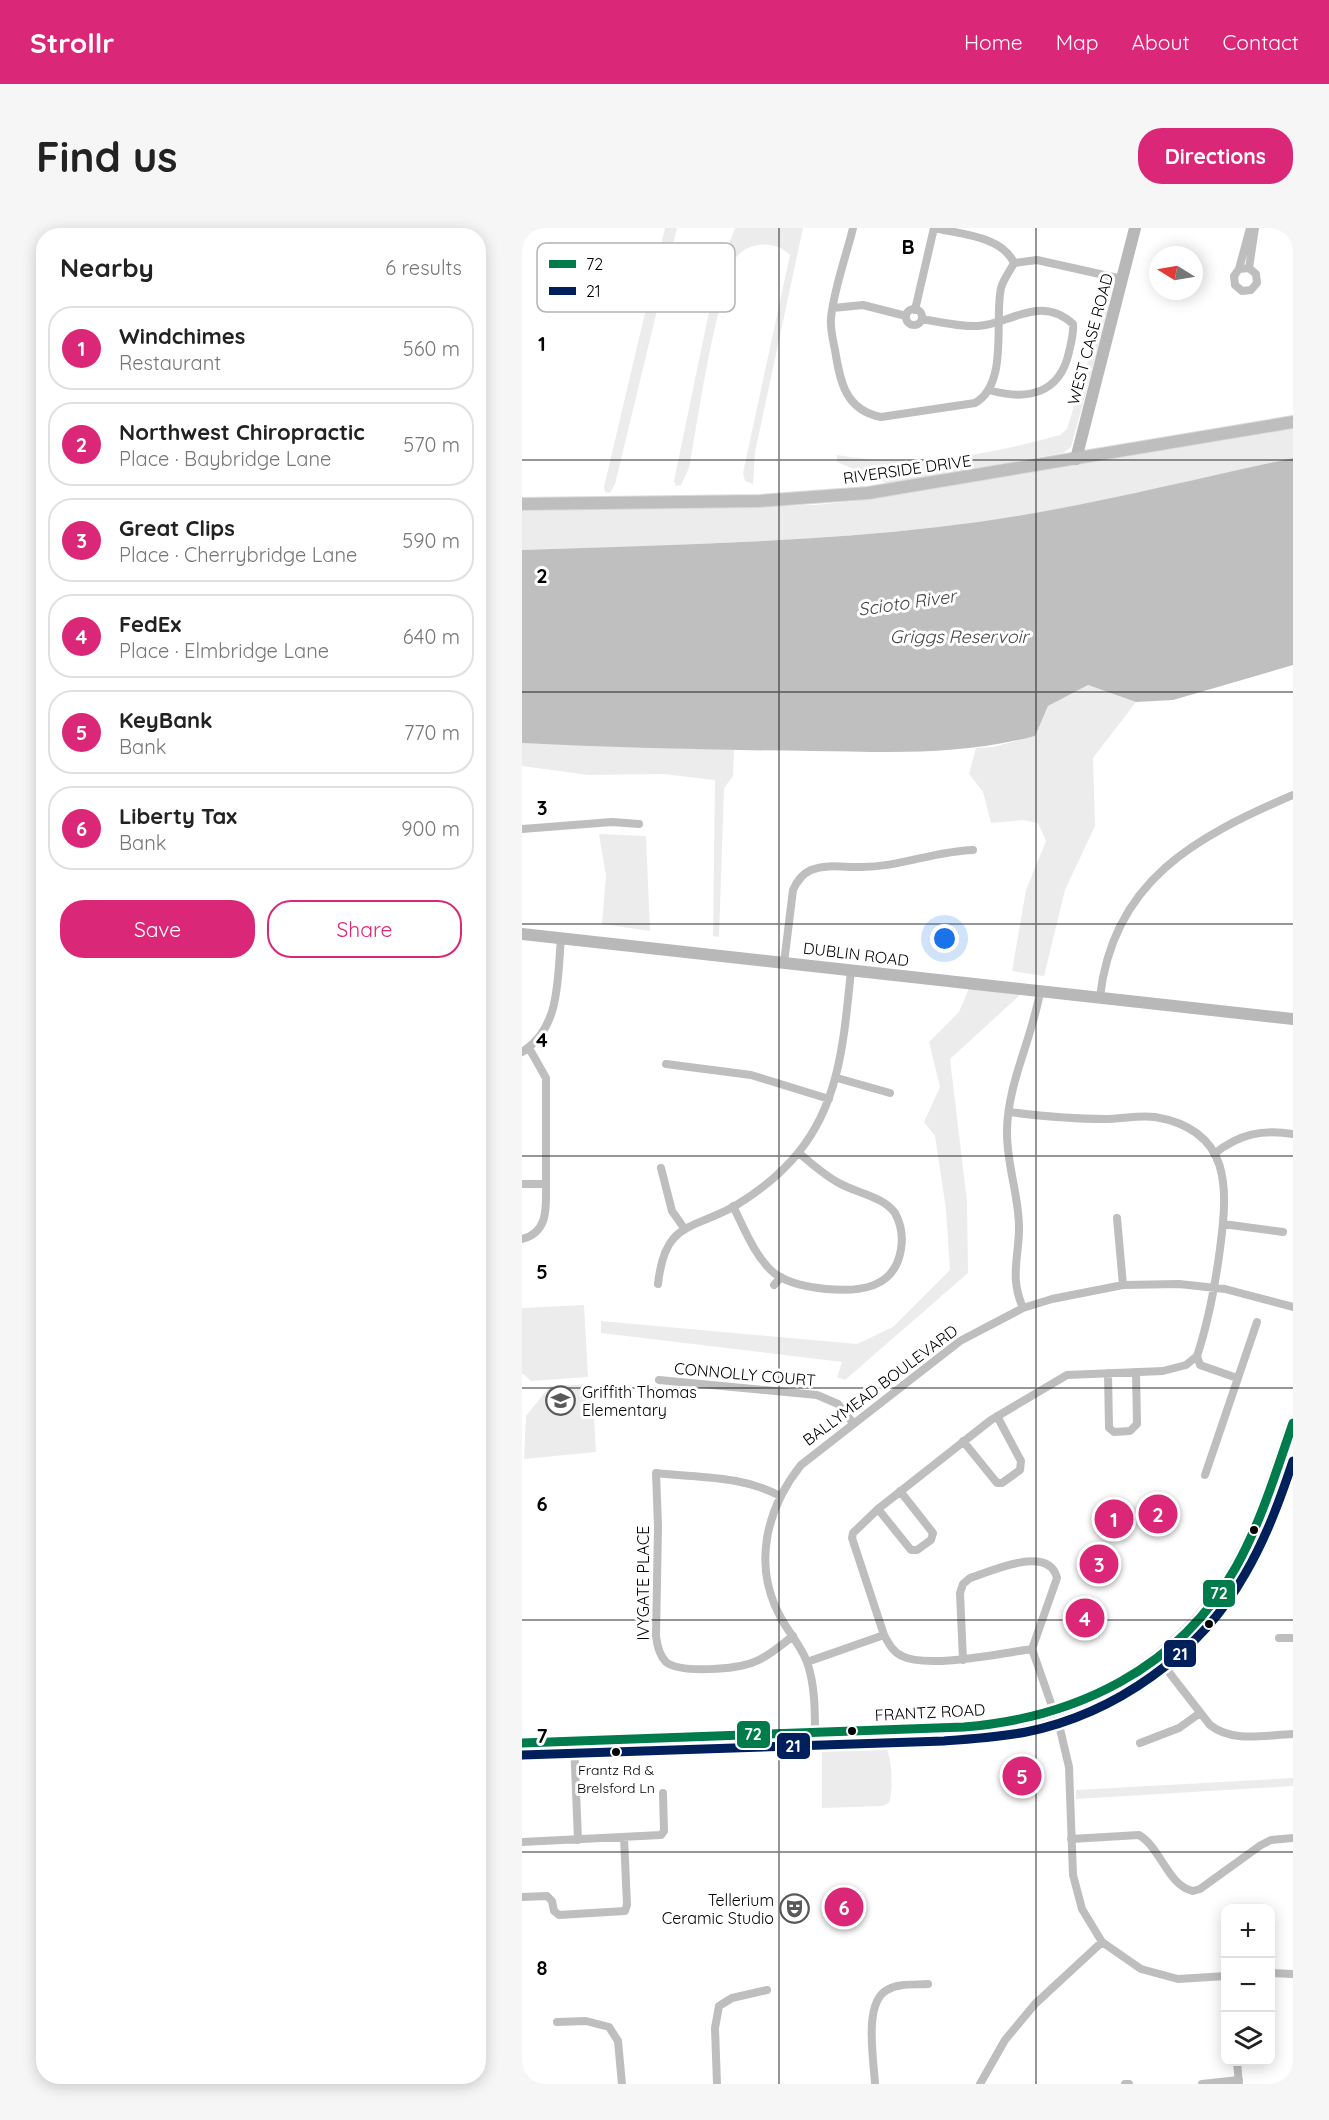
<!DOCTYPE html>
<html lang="en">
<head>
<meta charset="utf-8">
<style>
	:root { --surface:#fff; --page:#f6f6f6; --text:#222; --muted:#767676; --line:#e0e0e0; --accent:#db2777 }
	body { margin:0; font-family:Quicksand,sans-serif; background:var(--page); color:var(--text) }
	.controls { position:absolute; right:18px; bottom:18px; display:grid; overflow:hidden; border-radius:12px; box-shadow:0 3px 15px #0003 }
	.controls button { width:54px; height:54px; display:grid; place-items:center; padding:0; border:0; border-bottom:2px solid var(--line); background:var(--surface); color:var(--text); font:30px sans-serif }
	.compass { position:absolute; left:627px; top:18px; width:54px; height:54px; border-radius:50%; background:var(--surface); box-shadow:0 3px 15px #0003; rotate:281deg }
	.you { position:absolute; left:423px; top:711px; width:21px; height:21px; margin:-15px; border:4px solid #fff; border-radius:50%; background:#1a73e8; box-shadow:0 0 0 9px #1a73e833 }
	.badge { display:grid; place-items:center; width:39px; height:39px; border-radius:50%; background:var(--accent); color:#fff; font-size:20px; font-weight:700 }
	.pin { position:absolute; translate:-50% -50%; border:3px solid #fff; box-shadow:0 2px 6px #0006 }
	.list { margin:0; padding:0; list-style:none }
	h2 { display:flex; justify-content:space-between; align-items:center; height:78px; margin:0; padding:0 24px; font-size:26px }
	h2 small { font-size:20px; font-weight:400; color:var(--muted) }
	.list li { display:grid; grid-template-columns:39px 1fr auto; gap:18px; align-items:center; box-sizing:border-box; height:84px; margin:0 12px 12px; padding:0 12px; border:2px solid var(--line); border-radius:24px }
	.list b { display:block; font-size:22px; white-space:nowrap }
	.list p { margin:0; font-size:20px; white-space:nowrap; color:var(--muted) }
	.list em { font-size:20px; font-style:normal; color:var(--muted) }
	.actions { display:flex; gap:12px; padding:18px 24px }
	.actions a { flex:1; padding:14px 0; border:2px solid var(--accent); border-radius:24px; text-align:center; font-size:21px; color:var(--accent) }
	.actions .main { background:var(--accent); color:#fff }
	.icon { flex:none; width:33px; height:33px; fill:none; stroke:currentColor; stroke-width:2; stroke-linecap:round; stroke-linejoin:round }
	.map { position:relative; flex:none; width:771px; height:1856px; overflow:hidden; border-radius:24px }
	header { display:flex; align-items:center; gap:36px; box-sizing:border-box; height:84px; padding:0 30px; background:var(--accent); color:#fff }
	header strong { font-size:28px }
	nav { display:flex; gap:33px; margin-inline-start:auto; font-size:21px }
	.intro { display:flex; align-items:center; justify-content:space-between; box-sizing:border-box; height:144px; padding:0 36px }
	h1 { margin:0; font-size:42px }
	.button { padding:15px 27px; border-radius:24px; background:var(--accent); color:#fff; font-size:21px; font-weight:700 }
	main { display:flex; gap:36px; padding:0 36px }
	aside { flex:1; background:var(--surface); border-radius:24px; box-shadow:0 3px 15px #0003 }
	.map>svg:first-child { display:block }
</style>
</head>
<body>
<header>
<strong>Strollr</strong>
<nav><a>Home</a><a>Map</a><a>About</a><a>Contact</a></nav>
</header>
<div class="intro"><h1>Find us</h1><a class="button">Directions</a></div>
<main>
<aside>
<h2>Nearby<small>6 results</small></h2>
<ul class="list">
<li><span class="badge">1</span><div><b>Windchimes</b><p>Restaurant</p></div><em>560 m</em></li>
<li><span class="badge">2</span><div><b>Northwest Chiropractic</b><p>Place · Baybridge Lane</p></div><em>570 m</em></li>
<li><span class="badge">3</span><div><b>Great Clips</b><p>Place · Cherrybridge Lane</p></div><em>590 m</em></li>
<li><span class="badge">4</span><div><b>FedEx</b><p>Place · Elmbridge Lane</p></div><em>640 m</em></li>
<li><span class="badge">5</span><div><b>KeyBank</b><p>Bank</p></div><em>770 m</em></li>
<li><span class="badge">6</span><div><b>Liberty Tax</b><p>Bank</p></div><em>900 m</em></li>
</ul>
<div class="actions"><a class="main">Save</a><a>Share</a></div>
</aside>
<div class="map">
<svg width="771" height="1856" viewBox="0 0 771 1856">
	<rect width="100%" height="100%" fill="#fff"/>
	<path fill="#ececec" d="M143 0H155L93 256 88 265 83 264 82 259Z
		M213 0H281L233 224 231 256 223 253 221 245 268 27C252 10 220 14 210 36 205 46 203 60 200 71 185 126 177 184 167 240L159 257 154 258 152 253 193 55Z
		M584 73 588 78 549 219 541 225 365 255 315 234V227C391 241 466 227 538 207L545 201Z
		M771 201V230C654 256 535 286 416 299 278 315 139 317 0 322V283L294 277 332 273Z
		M566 457 614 474 571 530 573 598 543 662 522 748 490 743 504 662 524 613 516 595 501 592 469 595 461 564 447 546 454 520 471 519 513 508 526 478Z
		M0 515 212 522 211 548 202 560 197 709 191 708 193 552 141 546 67 547 0 538Z
		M77 606 124 608 128 703 80 696 84 648Z
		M447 760 498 767 428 831 445 974 446 1045 323 1152 315 1149 320 1134 79 1105V1093L335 1116 371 1099 428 1042 424 981 413 908 402 894 418 859 407 814 437 784Z
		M62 1077 66 1149 9 1153 0 1145V1080Z
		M70 1156 74 1224 2 1231 4 1188 28 1158Z
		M362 1518C371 1524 371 1565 367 1575L360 1578 300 1580V1521Z
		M771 1550V1558L554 1571V1562Z"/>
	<path fill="#bfbfbf" d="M771 230V437L651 472 614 474 566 457 526 478 513 508C437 528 369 524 291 523 194 522 97 520 0 515V322C139 317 278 315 416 299 535 286 654 255 771 230Z"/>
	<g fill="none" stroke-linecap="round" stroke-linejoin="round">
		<defs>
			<path id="primary" d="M0 276 238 273 346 265 771 194
				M0 1515C113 1512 226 1510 340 1504 394 1501 449 1502 502 1492 586 1475 669 1417 712 1342 739 1295 754 1245 771 1195"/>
		</defs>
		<use href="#primary" stroke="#dbdbdb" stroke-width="14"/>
		<path stroke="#bebebe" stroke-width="8" d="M331 0C324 29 312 60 309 90 308 101 311 112 313 122 318 153 323 182 359 189L453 175C487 156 472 92 479 60 481 52 488 43 492 35L515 32 600 51
			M412 0C438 6 480 8 492 35
			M727 40 717 41 712 48 713 57 720 63 729 62 735 55 734 46 727 40 733 0
			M717 41 728 0
			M311 80 341 77 384 88
			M384 89a8 8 0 1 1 16 0a8 8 0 1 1-16 0Z
			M393 82 412 0
			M400 91C418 94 438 99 456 98 489 96 518 66 551 96 552 105 549 115 547 124 538 166 505 173 467 162
			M0 601 90 594 117 596
			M262 735 271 662C275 653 280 646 289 642 304 636 321 639 336 639 376 640 412 623 451 622
			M578 769C591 653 673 609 771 567
			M7 820 24 850V956
			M0 824C39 800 35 751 39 711
			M144 836 229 847 307 871
			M315 850 368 865
			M487 884C519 888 550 891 583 891 599 891 616 887 633 889 710 902 706 960 698 1021 693 1058 687 1092 675 1128L664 1137 641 1143 545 1147 469 1192 356 1281 331 1305 330 1310 362 1407C367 1416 371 1424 380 1428 405 1441 481 1425 510 1421
			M692 926C717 906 740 901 771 906
			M139 940 150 983 162 1000
			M0 956H24C24 979 27 1004 0 1011
			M211 978C222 1000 233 1029 252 1045 267 1056 286 1059 304 1061 337 1064 373 1061 379 1021 381 1009 379 996 373 985 361 968 334 965 317 955 302 947 289 935 277 925
			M595 990 601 1057
			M701 996 761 1004
			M136 1056C143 994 167 1003 213 978 236 964 259 946 276 925 319 873 322 807 329 743
			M252 1057 259 1049
			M501 1080C488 1050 496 1033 497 1003 498 969 484 937 485 902 486 854 510 811 518 764
			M675 1128 678 1137 715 1150
			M586 1145 587 1200 592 1204 608 1203 615 1196 614 1144
			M137 1152 295 1167 316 1176 331 1195
			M441 1213 475 1255H480L498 1242 499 1233 475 1188
			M683 1247 735 1094
			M258 1268C219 1247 176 1250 134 1245L136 1298 134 1408C135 1417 137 1427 144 1434 159 1446 215 1441 232 1434 246 1429 259 1417 271 1408
			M356 1281 389 1322H395L409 1312 411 1305 378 1263
			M757 1410H771
			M635 1429 688 1497C711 1515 743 1507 771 1506
			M441 1432 438 1365 441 1356 448 1350C470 1343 527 1316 535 1350L510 1421 538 1501 547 1539 551 1647 560 1681 580 1714 619 1741 656 1751 704 1748
			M285 1434 362 1407
			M293 1506C293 1482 293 1457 285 1434 279 1418 267 1405 259 1390 230 1338 244 1281 279 1237L438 1113 501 1080 530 1071 601 1057 657 1056 703 1061 771 1079
			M52 1514 56 1612
			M618 1515 657 1500 678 1485
			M549 1611 617 1607C639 1620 646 1658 671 1663L678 1661 739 1617 749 1612 771 1610
			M0 1614 139 1607 142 1603 141 1565
			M0 1669 25 1668 30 1673 32 1683 37 1687 103 1683 105 1677 102 1609
			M748 1745 771 1746
			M35 1794 64 1793 87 1799 96 1813 100 1856
			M715 1834 717 1856
			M195 1856 193 1800 197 1778 210 1770 245 1762
			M353 1856C352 1833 341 1775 365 1762 377 1755 392 1757 406 1756
			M458 1856 483 1812 513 1776 580 1714
			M603 1856H607
			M680 1856 717 1852"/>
		<path stroke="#b8b8b8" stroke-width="12" d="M554 231 613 0
			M0 706 771 791"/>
		<use href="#primary" stroke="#bebebe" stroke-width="12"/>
		<defs>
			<path id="bus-1" d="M0 1515 442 1499C553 1490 657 1441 714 1339 739 1294 754 1244 771 1195"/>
			<path id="bus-2" d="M0 1527 422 1513C449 1511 477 1509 504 1504 593 1486 678 1426 723 1346 744 1310 758 1272 771 1233"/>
		</defs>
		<use href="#bus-1" stroke="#fff" stroke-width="14"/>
		<use href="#bus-2" stroke="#fff" stroke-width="14"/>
		<use href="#bus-1" stroke="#007b4b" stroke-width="9"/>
		<use href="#bus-2" stroke="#00205b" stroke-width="9"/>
	</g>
	<path fill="none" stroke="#000" stroke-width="1.5" stroke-opacity="0.55" d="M257 0V1856M514 0V1856M0 232H771M0 464H771M0 696H771M0 928H771M0 1160H771M0 1392H771M0 1624H771"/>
	<defs>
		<symbol id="school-ring" viewBox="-11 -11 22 22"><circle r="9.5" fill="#fff" stroke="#595959" stroke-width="1.5"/><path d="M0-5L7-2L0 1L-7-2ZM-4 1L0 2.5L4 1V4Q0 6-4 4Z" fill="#595959"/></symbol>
		<symbol id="theatre-ring" viewBox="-11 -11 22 22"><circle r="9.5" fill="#fff" stroke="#595959" stroke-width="1.5"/><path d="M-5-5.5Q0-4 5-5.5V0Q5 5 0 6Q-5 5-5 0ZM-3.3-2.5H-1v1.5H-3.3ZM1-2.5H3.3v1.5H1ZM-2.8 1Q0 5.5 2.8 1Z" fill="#595959"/></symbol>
	</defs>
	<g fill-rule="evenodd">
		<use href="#school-ring" x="22" y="1156" width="33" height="33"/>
		<use href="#theatre-ring" x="256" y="1664" width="33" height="33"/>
	</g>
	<g fill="#000" stroke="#fff" stroke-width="2">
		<circle cx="732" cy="1302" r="5"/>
		<circle cx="687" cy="1396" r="5"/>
		<circle cx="330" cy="1503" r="5"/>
		<circle cx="94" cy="1524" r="5"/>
	</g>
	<g text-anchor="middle" stroke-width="6" stroke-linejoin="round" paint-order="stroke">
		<g font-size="14" fill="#000" stroke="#fff">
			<text x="94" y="1547">Frantz Rd &amp;<tspan x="94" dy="18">Brelsford Ln</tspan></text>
		</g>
		<g font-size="16" fill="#000" stroke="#fff">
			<text transform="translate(568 111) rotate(-75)" y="6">WEST CASE ROAD</text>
			<text transform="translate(385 241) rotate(-8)" y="6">RIVERSIDE DRIVE</text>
			<text transform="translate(334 726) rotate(7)" y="6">DUBLIN ROAD</text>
			<text transform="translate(223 1146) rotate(5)" y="6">CONNOLLY COURT</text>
			<text transform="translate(358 1157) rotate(-37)" y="6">BALLYMEAD BOULEVARD</text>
			<text transform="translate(121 1355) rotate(-90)" y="6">IVYGATE PLACE</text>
			<text transform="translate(408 1484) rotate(-3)" y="6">FRANTZ ROAD</text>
		</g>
		<g font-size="16" fill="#000" stroke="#fff" text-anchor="start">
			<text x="60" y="1170">Griffith Thomas<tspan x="60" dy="18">Elementary</tspan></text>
			<text x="252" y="1678" text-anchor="end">Tellerium<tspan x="252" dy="18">Ceramic Studio</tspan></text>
		</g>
		<g font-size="18" font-style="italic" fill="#444" stroke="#fff">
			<text transform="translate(385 375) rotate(-8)" y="6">Scioto River</text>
			<text x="437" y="415">Griggs Reservoir</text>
		</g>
	</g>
	<rect x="15" y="15" width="198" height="69" rx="9" fill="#fff" stroke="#b2b2b2" stroke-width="1.5"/>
	<rect x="27" y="32" width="27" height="8" fill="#007b4b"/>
	<rect x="27" y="59" width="27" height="8" fill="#00205b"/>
	<g font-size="16" fill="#000">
		<text x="64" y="42">72</text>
		<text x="64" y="69">21</text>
	</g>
	<g font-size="20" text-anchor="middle" font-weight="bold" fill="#000" stroke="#fff" stroke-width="6" stroke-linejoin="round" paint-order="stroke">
		<text x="386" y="26">B</text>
		<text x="20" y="123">1</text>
		<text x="20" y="355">2</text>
		<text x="20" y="587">3</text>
		<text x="20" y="819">4</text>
		<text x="20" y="1051">5</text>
		<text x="20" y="1283">6</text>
		<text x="20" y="1515">7</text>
		<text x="20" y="1747">8</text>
	</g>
	<g stroke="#fff" stroke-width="2">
		<rect x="680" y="1351" width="34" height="29" rx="6" fill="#007b4b"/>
		<rect x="641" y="1411" width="34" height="29" rx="6" fill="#00205b"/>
		<rect x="214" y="1492" width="35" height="29" rx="6" fill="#007b4b"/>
		<rect x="254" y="1504" width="35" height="28" rx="6" fill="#00205b"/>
	</g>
	<g font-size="16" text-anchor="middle" font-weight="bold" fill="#fff">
		<text x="697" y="1371">72</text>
		<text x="658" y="1432">21</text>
		<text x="231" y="1512">72</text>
		<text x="271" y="1524">21</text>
	</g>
</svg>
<div class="controls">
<button>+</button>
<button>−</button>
<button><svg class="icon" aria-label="layers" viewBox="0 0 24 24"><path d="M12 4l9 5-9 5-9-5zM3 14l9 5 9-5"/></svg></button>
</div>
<svg class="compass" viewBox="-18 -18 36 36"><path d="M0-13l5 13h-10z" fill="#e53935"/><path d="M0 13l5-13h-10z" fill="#767676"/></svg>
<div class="you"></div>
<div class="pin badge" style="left:592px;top:1291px">1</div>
<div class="pin badge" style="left:636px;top:1286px">2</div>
<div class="pin badge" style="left:577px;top:1336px">3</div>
<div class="pin badge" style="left:563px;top:1390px">4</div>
<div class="pin badge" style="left:500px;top:1548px">5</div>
<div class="pin badge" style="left:322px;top:1679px">6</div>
</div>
</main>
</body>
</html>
